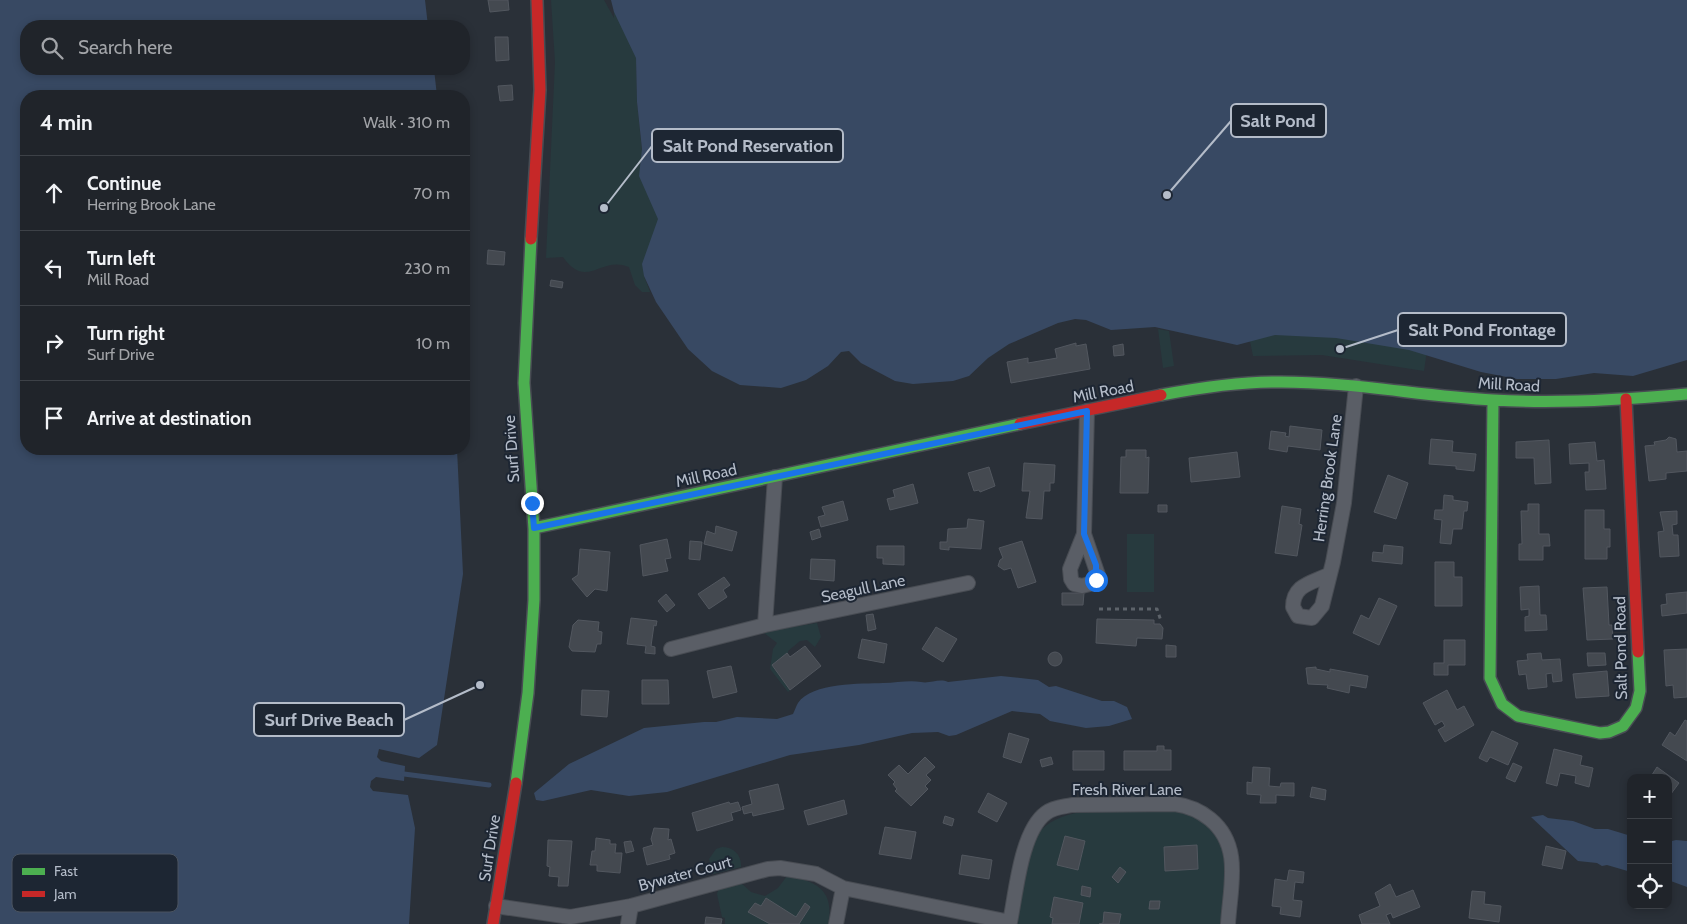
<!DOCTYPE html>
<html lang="en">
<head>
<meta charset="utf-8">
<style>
	:root { --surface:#20242a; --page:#2d3036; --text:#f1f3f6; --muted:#a2a4a8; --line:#3d4147 }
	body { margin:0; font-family:Cabin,sans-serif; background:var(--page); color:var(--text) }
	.controls { position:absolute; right:15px; bottom:15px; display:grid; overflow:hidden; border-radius:10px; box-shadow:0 2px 8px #0003 }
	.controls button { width:45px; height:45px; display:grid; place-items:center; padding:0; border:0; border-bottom:1px solid var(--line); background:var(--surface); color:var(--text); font:25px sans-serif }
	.stop { position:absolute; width:15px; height:15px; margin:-11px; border:4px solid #1a73e8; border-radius:50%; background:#fff }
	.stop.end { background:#1a73e8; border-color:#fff; box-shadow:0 1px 5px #0008 }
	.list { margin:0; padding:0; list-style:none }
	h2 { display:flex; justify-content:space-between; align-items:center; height:65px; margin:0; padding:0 20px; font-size:21px }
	h2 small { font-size:16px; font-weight:400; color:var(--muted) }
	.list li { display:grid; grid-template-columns:32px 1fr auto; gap:15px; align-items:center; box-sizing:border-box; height:75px; padding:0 20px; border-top:1px solid var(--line) }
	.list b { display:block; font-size:19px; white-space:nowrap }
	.list p { margin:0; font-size:16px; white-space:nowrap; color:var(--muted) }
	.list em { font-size:16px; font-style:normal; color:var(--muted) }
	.icon { flex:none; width:28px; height:28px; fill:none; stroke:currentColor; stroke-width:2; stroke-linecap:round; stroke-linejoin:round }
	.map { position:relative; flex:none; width:1687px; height:924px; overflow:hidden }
	.search { position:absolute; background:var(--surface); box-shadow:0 2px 8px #0003; left:20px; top:20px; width:450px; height:55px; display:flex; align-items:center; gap:12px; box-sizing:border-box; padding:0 18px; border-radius:20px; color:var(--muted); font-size:19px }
	.panel { position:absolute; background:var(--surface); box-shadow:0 2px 8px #0003; left:20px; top:90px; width:450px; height:365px; border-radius:20px }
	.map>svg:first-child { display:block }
</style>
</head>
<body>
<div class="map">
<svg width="1687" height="924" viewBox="0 0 1687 924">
	<rect width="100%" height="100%" fill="#2a3038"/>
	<path fill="#273a3e" d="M551 0H604L614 18V12L636 51 637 102 642 151 664 221 644 276 650 292H642L635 285 629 267C600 255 587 291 563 257L546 258 555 62Z
		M1158 329 1169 331 1174 366 1163 368Z
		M1248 331 1428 343 1424 371 1322 355 1253 356Z
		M1127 534H1154V592H1127Z
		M817 623 821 637 815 647 807 640 800 641 788 651V654L772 665 790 690 788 692 770 669 773 649 777 643 763 632Z
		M1177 809C1184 812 1192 814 1199 818 1237 838 1224 889 1222 924H1016C1022 896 1024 864 1036 838 1054 800 1141 810 1177 809Z
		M722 847C733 847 742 855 741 867L713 874 709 859 716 849Z
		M787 876C816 881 835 890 828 924H725V918L722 917 717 894 719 888 741 883 751 892 765 896 778 888Z"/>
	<path fill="#384963" d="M0 0H425L428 26H26V69H434L437 96H26V449H457L463 574 437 745 419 758 379 749 377 757 381 761 405 766 404 781 376 777 371 781 370 787 373 791 408 795 415 828 409 924H0Z
		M611 0H1687V360L1633 376 1594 373 1556 379H1517L1481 372 1409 350 1336 338 1275 335 1237 345 1155 327 1111 330 1086 320 1075 319 1058 323 1009 344 988 358 969 376 953 381 913 384 895 381 861 363 849 351 841 352 828 366 806 380 781 388 740 385 712 371 688 349 656 302 644 276 642 264 658 219 639 176 642 149 637 102 636 58 614 12Z
		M1001 676 1038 680 1049 687 1056 686 1102 701H1114L1127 707 1132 719 1109 726 1086 728 1050 721 1040 714 1012 711 956 735 949 736 938 732 912 733 859 745 790 755 667 792 629 796 591 790 543 801 536 800 534 793 569 764 644 728 704 722H716L737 717 777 719 793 714C795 710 796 706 798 703 812 682 862 684 883 683 897 683 908 680 921 682 930 684 939 678 948 682Z
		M1543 815 1548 818 1573 821 1595 829H1608L1631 836V872L1607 865 1602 866 1597 863 1578 861 1531 817Z
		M1676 840 1687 841V887L1668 880V842Z"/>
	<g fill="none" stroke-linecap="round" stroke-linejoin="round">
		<path stroke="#384963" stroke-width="5" d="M404 774 489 785"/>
	</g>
	<path fill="#444950" stroke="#52575f" d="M488 0H508L509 10 490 12Z
		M495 37H508L509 60 496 61Z
		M512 85 513 100 500 101 498 86Z
		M488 250 505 252 504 265 487 264Z
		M551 280 563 282 562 288 550 286Z
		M1076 343V346L1086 344 1090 369 1011 383 1007 362 1028 358V363L1057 358 1055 349Z
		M1123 344 1124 355 1114 356 1113 346Z
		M1290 426 1322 430 1320 450 1288 446 1287 452 1269 449 1271 431 1286 433 1285 436 1289 437Z
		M1669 437 1676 439 1677 452 1687 451V471L1666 473V479L1649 481 1645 446 1655 445 1654 442 1666 440Z
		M1431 439 1453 441 1452 452 1476 454 1474 471 1456 469V466L1429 464Z
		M1549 440 1551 483 1535 484 1534 458H1516V442Z
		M1595 442 1597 461 1604 460 1606 489 1586 490 1585 472H1589V463L1570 464 1569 444Z
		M1126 450H1146V458L1149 457 1148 493H1120L1121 457H1126Z
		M1237 452 1240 477 1191 482 1189 458Z
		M1024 463 1055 465 1054 483H1050V491H1044L1042 519 1026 518 1030 491H1022Z
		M989 467 995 486 980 492 979 490 974 491 968 473Z
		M1388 475 1408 483 1396 519 1374 512Z
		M913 484 918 503 890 510 887 499 895 497 893 490Z
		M1444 495 1453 496V500L1468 502 1467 511H1464L1462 529H1453L1451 544 1440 543 1442 520 1434 519 1435 510H1443Z
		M843 501 848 520 821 527 818 517 825 515 822 507Z
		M1528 504H1539V534H1549L1550 546H1543V560H1519V544H1522L1521 511H1528Z
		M1158 505H1167V512H1158Z
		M1282 506 1301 509 1299 524 1302 525 1297 556 1275 553Z
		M1585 510H1604V529H1610V547H1607V559H1585Z
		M1677 511V524L1672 525 1673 535H1678L1679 556 1660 557 1658 532 1664 531 1660 512Z
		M968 519 984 521 981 549 949 547V550L940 549V542H947L948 529 967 528Z
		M716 526 737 532 732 551 704 544 707 531 715 534Z
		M819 529 821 537 812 540 810 532Z
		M667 539 671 558 665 559 668 571 643 576 640 545Z
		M690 541 702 542 700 560 689 559Z
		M1022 541 1036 582 1018 588 1011 568 1004 570 998 566 1000 560 1003 558 999 548Z
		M1384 545 1403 547 1402 564 1372 561 1373 552 1383 553Z
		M877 546H904V565L883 564V558H877Z
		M580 549 610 552 607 591 595 589 587 597 572 579 578 575Z
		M811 559 835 560 834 581 810 579Z
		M1435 562H1454V577H1462V606H1435Z
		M724 577 730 585 723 590 727 597 709 609 698 594Z
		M1539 586 1540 615H1546L1547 630 1525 631V617L1529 616V609L1521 610 1520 587Z
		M1607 587 1609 625H1612L1613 639 1587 640 1583 588Z
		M1687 592V613L1662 616 1661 605 1667 604 1666 594Z
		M1062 593H1084L1083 605H1062Z
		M666 594 675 605 667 612 658 601Z
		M1379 598 1397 606 1379 645 1353 633 1361 615 1369 619Z
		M873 614 876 629 868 631 866 615Z
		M631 618 657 621 656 626 654 625 651 646 655 647V654L645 653 646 646 627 644Z
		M1097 619 1154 620V624H1160L1163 628 1162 639 1137 638 1136 646 1096 643Z
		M578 620 599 622 598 631 602 632 601 644H597L595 652 572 651 569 647 573 625Z
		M936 627 957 639 943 662 922 649Z
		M862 639 887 644 884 663 858 658Z
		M1444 640H1465V665H1448V675H1434V663H1444Z
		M1166 645 1176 646V657H1166Z
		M805 646 821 666 790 690 772 665 787 653 790 657Z
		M1687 649V697L1674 698 1673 685 1666 686 1664 650Z
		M1048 659a7 7 0 1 1 14 0a7 7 0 1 1-14 0Z
		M1541 653 1542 660 1560 659 1562 681 1553 682 1552 673 1546 674 1547 687 1528 689 1526 674 1519 675 1517 661 1528 660 1527 654Z
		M1587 653H1605L1606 665 1588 666Z
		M731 666 737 692 713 698 707 671Z
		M1316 667V669L1330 672V669L1368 676 1366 688 1350 685 1349 693 1327 688 1328 685 1308 684 1306 668Z
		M1607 671 1609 696 1576 698 1573 674Z
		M642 680H668L669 704H642Z
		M582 690 609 691 607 717 581 715Z
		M1447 690 1457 710 1464 706 1474 725 1445 742 1438 730 1445 726 1442 721 1435 725 1423 703Z
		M1685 720 1687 721V761L1662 745 1670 732 1675 736Z
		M1492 731 1518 743 1508 765 1490 757 1487 762 1479 758Z
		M1009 733 1029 739 1021 763 1003 757Z
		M1157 746H1164V750H1171V770H1124V751H1157Z
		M1554 749 1582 756 1580 765 1593 768 1589 787 1575 783 1576 776 1560 773 1557 786 1546 783Z
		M1073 751H1104V770H1073Z
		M925 757 935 767 926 775 931 780 925 786 928 789 911 806 895 791 897 789 893 784 895 782 888 775 899 765 908 774Z
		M1051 757 1053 764 1042 767 1040 760Z
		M1513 763 1522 767 1515 782 1506 778Z
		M1253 767 1270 768 1269 786 1280 787 1281 783H1294V796L1276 795V803H1260L1261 795 1247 794V782L1252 783Z
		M1657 767 1679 783 1668 798V778H1650Z
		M778 784 784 809 753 816 752 812 744 814 742 807 752 804 749 791Z
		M1312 787 1326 790 1325 800 1310 797Z
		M988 793 1007 803 997 822 978 812Z
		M844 800 847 814 808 825 804 811Z
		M729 802 730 804 738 802 741 810 731 813 733 820 697 831 692 813Z
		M945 816 954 819 952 826 943 823Z
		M885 827 916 832 911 859 879 854Z
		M654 828 669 829 668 840 671 839 675 853 669 855 670 859 647 865 643 848 653 845 651 839Z
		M1065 836 1085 841 1078 870 1057 865Z
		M596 838 610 840V844H616L615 853H622L620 873 597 871V865H590L592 851H595Z
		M548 840 572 841 568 886H558L559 877 549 876 550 867 547 866Z
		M631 841 634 851 626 853 624 842Z
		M1197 845 1198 869 1165 871 1164 847Z
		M1546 846 1566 851 1562 869 1542 865Z
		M962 855 992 860 989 879 959 874Z
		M1120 867 1126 872 1118 883 1112 877Z
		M1289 870 1304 872 1303 883 1295 882 1293 900 1302 901 1300 917 1280 914 1281 907 1272 906 1275 879 1287 881Z
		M1390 884 1396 897 1413 890 1420 907 1393 918 1391 913 1386 915 1390 924H1362L1359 915 1380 906 1375 893Z
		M1082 886 1091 888 1090 897 1081 895Z
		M1472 891 1485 892 1484 904 1501 906 1499 922 1469 918Z
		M1054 897 1083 903 1079 924H1052L1053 918 1050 917Z
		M766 898 796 917 805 903 810 907 799 924H770L748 912 755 903 761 906Z
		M1150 901H1160L1159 909H1149Z
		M1104 912 1121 914 1119 924H1099L1103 923Z
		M706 917 722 919 721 924H705Z"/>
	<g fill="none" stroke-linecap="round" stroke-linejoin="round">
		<defs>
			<path id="street" d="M1084 534 1098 575 1093 583 1082 586 1074 584 1071 579 1070 569 1084 534 1087 411
				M1330 574C1313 583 1293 584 1293 607L1298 616 1312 618 1322 606 1333 562 1344 503 1356 386
				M765 625 775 477
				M671 649 765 625 968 583
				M843 888 1010 922C1016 893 1021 831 1046 813 1054 807 1063 807 1072 805L1175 804C1189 806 1199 810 1210 819 1243 846 1230 887 1228 924
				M496 906 570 917 631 906 768 869 780 868 816 874 843 888 836 924
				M628 924 631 906"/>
			<path id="fast" d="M1161 395C1198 388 1236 382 1274 382 1347 381 1420 396 1493 400 1558 404 1623 400 1687 394
				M1493 400 1490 678 1502 704 1518 716 1600 733 1609 732 1623 726 1636 708 1640 691 1638 652
				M534 528 1020 424
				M516 783 528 693 534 600V529L524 383 531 239"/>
			<path id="jam" d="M531 239 540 90 537 0
				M1626 399 1638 652
				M1020 424 1161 395
				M493 924 516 783"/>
		</defs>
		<use href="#street" stroke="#484c53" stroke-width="16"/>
		<use href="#fast" stroke="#484c53" stroke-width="14"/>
		<use href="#jam" stroke="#484c53" stroke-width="14"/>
		<path stroke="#5d636a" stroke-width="3" stroke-dasharray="4 4" stroke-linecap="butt" d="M1099 609H1157L1161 621"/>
		<use href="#street" stroke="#5a5e66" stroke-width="14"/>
		<use href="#fast" stroke="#4caf50" stroke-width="11"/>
		<use href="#jam" stroke="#c62828" stroke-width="11"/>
	</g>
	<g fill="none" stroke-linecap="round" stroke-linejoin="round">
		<path stroke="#1a73e8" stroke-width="6" d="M532 503 534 528 1087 411 1084 534 1096 565V580"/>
	</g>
	<g text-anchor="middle" stroke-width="4" stroke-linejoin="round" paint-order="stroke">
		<g font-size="16" fill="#b4bcc9" stroke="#1d2633">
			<text transform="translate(1509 384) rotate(3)" y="6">Mill Road</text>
			<text transform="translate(1103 391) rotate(-11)" y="6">Mill Road</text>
			<text transform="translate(511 449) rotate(-94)" y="6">Surf Drive</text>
			<text transform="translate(706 475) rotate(-12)" y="6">Mill Road</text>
			<text transform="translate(1327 478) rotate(-82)" y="6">Herring Brook Lane</text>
			<text transform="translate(863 588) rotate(-12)" y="6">Seagull Lane</text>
			<text transform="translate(1620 648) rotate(-91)" y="6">Salt Pond Road</text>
			<text x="1127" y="795">Fresh River Lane</text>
			<text transform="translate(489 848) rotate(-81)" y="6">Surf Drive</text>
			<text transform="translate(685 873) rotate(-15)" y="6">Bywater Court</text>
		</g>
	</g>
	<rect x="12" y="854" width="166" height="58" rx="8" fill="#1d2633" stroke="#4a5360" stroke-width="1"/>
	<rect x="22" y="868" width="23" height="7" fill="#4caf50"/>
	<rect x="22" y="891" width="23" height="6" fill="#c62828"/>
	<g font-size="14" fill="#b4bcc9">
		<text x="54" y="876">Fast</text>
		<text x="54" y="899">Jam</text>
	</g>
	<path fill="none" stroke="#b4bcc9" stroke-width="2" d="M1167 195L1231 121M604 208L652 146M1340 349L1398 330M480 685L404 720"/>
	<g fill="#b4bcc9" stroke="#1d2633" stroke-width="2">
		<circle cx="1167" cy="195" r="5"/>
		<circle cx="604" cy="208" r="5"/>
		<circle cx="1340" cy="349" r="5"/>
		<circle cx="480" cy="685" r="5"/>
	</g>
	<g fill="#1d2633" stroke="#b4bcc9" stroke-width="2">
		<rect x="1231" y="104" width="95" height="33" rx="5"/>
		<rect x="652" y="129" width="191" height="33" rx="5"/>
		<rect x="1398" y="313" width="168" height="33" rx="5"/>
		<rect x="254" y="703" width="150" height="33" rx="5"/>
	</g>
	<g font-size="18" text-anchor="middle" font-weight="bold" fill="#b4bcc9">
		<text x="1278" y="127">Salt Pond</text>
		<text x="748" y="152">Salt Pond Reservation</text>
		<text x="1482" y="336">Salt Pond Frontage</text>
		<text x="329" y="726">Surf Drive Beach</text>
	</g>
</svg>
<div class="controls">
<button>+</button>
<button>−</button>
<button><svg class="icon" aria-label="locate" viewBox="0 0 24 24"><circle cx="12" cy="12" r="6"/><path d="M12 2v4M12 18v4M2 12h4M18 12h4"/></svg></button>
</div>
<div class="stop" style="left:1096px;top:580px"></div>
<div class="stop end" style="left:532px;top:503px"></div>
<div class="search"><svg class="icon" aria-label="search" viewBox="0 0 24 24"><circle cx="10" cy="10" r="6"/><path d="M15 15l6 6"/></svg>Search here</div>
<section class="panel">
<h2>4 min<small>Walk · 310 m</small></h2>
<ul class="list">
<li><svg class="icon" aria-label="ahead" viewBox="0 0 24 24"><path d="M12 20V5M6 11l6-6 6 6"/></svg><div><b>Continue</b><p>Herring Brook Lane</p></div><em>70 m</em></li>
<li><svg class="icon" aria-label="left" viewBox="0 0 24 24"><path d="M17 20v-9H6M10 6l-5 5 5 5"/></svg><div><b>Turn left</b><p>Mill Road</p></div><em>230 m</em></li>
<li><svg class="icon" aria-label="right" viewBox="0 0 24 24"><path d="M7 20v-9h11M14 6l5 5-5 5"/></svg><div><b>Turn right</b><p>Surf Drive</p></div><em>10 m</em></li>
<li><svg class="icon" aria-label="arrive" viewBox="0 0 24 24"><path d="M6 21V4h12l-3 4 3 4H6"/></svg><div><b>Arrive at destination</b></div></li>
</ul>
</section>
</div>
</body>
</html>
